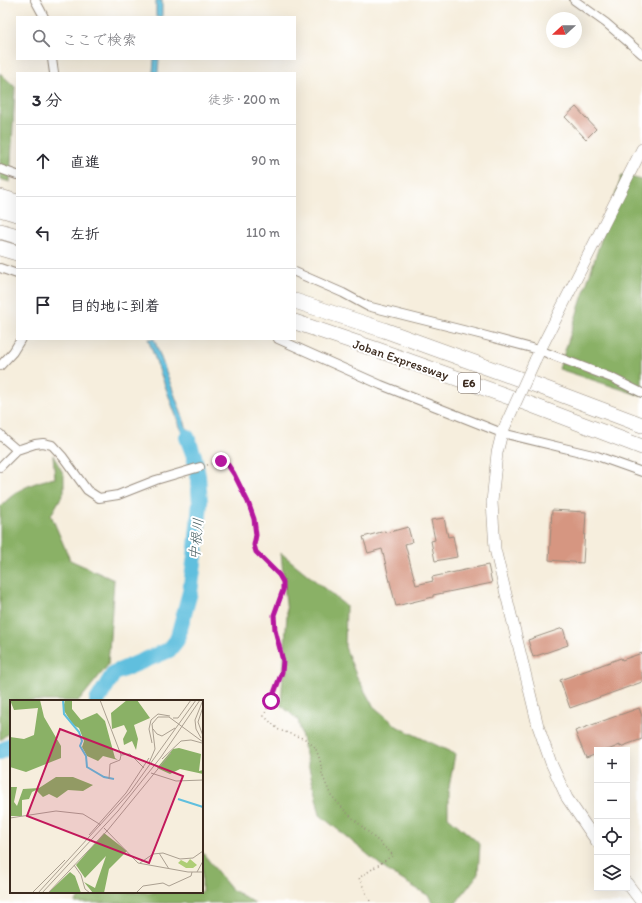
<!DOCTYPE html>
<html lang="ja">
<head>
<meta charset="utf-8">
<style>
	:root { --surface:#fff; --page:#f7f7f7; --text:#2b2b33; --muted:#7c7c81; --line:#e1e1e2 }
	body { margin:0; font-family:Itim,"Klee One",sans-serif; background:var(--page); color:var(--text) }
	.controls { position:absolute; right:12px; bottom:12px; display:grid; overflow:hidden; border-radius:0px; box-shadow:0 4px 16px #0002 }
	.controls button { width:36px; height:36px; display:grid; place-items:center; padding:0; border:0; border-bottom:1px solid var(--line); background:var(--surface); color:var(--text); font:20px sans-serif }
	.compass { position:absolute; left:546px; top:12px; width:36px; height:36px; border-radius:50%; background:var(--surface); box-shadow:0 4px 16px #0002; rotate:249deg }
	.stop { position:absolute; width:12px; height:12px; margin:-9px; border:3px solid #b5179e; border-radius:50%; background:#fff }
	.stop.end { background:#b5179e; border-color:#fff; box-shadow:0 1px 4px #0008 }
	.list { margin:0; padding:0; list-style:none }
	h2 { display:flex; justify-content:space-between; align-items:center; height:52px; margin:0; padding:0 16px; font-size:17px }
	h2 small { font-size:13px; font-weight:400; color:var(--muted) }
	.list li { display:grid; grid-template-columns:26px 1fr auto; gap:12px; align-items:center; box-sizing:border-box; height:72px; padding:0 16px; border-top:1px solid var(--line) }
	.list b { display:block; font-size:15px; white-space:nowrap }
	.list em { font-size:13px; font-style:normal; color:var(--muted) }
	.icon { flex:none; width:22px; height:22px; fill:none; stroke:currentColor; stroke-width:2; stroke-linecap:round; stroke-linejoin:round }
	.map { position:relative; flex:none; width:642px; height:903px; overflow:hidden }
	.search { position:absolute; background:var(--surface); box-shadow:0 4px 16px #0002; left:16px; top:16px; width:280px; height:44px; display:flex; align-items:center; gap:10px; box-sizing:border-box; padding:0 14px; border-radius:0px; color:var(--muted); font-size:15px }
	.panel { position:absolute; background:var(--surface); box-shadow:0 4px 16px #0002; left:16px; top:72px; width:280px; height:268px; border-radius:0px }
	.map>svg:first-child { display:block }
</style>
</head>
<body>
<div class="map">
<svg width="642" height="903" viewBox="0 0 642 903">
	<rect width="100%" height="100%" fill="#fff"/>
	<filter id="ink" filterUnits="userSpaceOnUse"><feTurbulence type="fractalNoise" baseFrequency=".025" numOctaves="2"/><feDisplacementMap in="SourceGraphic" scale="8" xChannelSelector="R" yChannelSelector="G"/><feConvolveMatrix kernelMatrix="1 2 1 2 8 2 1 2 1" color-interpolation-filters="sRGB"/></filter>
	<filter id="wash" filterUnits="userSpaceOnUse"><feTurbulence type="fractalNoise" baseFrequency=".012" numOctaves="4" result="noise"/><feDisplacementMap in="SourceGraphic" scale="16" xChannelSelector="R" yChannelSelector="G"/><feGaussianBlur stdDeviation="0.9" result="paint"/><feColorMatrix in="noise" values="0 0 0 0 0 0 0 0 0 0 0 0 0 0 0 0 0 1.4 0 .05"/><feComposite in="paint" operator="in"/></filter>
	<g filter="url(#wash)">
		<rect width="100%" height="100%" fill="#f6eedd"/>
		<path fill="#8ab166" stroke="#626e42" d="M0 73 15 87 10 182 0 179Z
			M622 175 642 180V396L559 369Z
			M53 455 64 475V492L51 515 70 560 114 580 108 665 79 701H11V731L0 740V507C16 490 32 482 55 478Z
			M281 553 346 606 345 647 356 675 373 706 398 727 455 754 448 793V817L480 844 478 874 456 903H432L429 896 389 872 320 815 298 720 281 705 287 614Z
			M202 852 231 889 255 903H75L83 892H202Z"/>
		<path fill="#60bfde" stroke="#4e747e" d="M156 0H162V17H156Z
			M154 59H159L158 73H153Z
			M148 339H154L197 456 191 457Z"/>
		<g fill="none" stroke-linecap="round" stroke-linejoin="round">
			<path stroke="#60bfde" stroke-width="16" d="M97 701 114 673 169 650 177 640 190 592 196 548 200 503 198 476 194 456 187 437
				M0 752 11 745"/>
		</g>
		<g id="blocks">
			<path fill="#d69681" d="M576 107 596 129 586 139 565 117Z
				M552 510 586 512 583 563 549 560Z
				M444 518 448 537 453 536 457 557 435 561 431 541 435 540 431 520Z
				M408 527 412 542 405 544 416 585 433 581 432 577 488 565 492 583 433 595V597L396 606 382 549 368 553 363 537 385 531 386 533Z
				M563 628 568 645 533 657 528 640Z
				M642 653V682L570 708 560 680 621 658 622 660Z
				M639 708 642 716V739L620 747V745L608 750H597V754L586 758 575 731Z"/>
		</g>
	</g>
	<g filter="url(#ink)">
		<use href="#blocks" fill-opacity="0" stroke="#988c7e" stroke-width="1"/>
		<g fill="none" stroke-linecap="round" stroke-linejoin="round">
			<defs>
				<path id="street" d="M35 0 41 11 44 17
					M574 0 606 23 642 54
					M52 59 54 73
					M0 169 17 175
					M0 268 17 274
					M295 272 343 293 367 306 479 334 539 350 612 378 642 393
					M278 339 381 385 502 433 597 456 642 472
					M0 366 13 352 21 339
					M0 434 3 438 17 450
					M0 467 17 450 35 444 43 443 52 445 63 457 87 490 99 498 118 495 156 480 200 467"/>
				<path id="secondary" d="M535 360 642 149
					M506 424 502 433 497 453 492 502 495 549 538 726 551 763 567 798 597 842
					M627 883 642 903"/>
				<path id="highway" d="M0 197 17 202
					M0 209 17 214
					M0 231 17 236
					M0 248 17 253
					M295 301 384 330 536 385 642 425
					M295 322 378 350 529 404 642 447"/>
			</defs>
			<use href="#street" stroke="#988c7e" stroke-width="10"/>
			<use href="#secondary" stroke="#988c7e" stroke-width="12"/>
			<use href="#highway" stroke="#988c7e" stroke-width="16"/>
			<path stroke="#988c7e" stroke-width="1.5" stroke-dasharray="1 3" stroke-linecap="butt" d="M207 465 221 461 228 465 234 474 248 502 254 519 255 535 254 545 256 552 279 575 283 582V590L275 615V630L283 661 281 673 264 716 279 730 305 739 315 747 320 760 322 774 330 794 346 812 390 852 393 855 359 878 371 903"/>
			<use href="#street" stroke="#fff" stroke-width="8"/>
			<use href="#secondary" stroke="#fff" stroke-width="11"/>
			<use href="#highway" stroke="#fff" stroke-width="15"/>
			<defs>
				<path id="secondary-bridge" d="M506 424 535 360"/>
			</defs>
			<use href="#secondary-bridge" stroke="#988c7e" stroke-width="12" stroke-linecap="butt"/>
			<use href="#secondary-bridge" stroke="#fff" stroke-width="11"/>
		</g>
	</g>
	<g fill="none" stroke-linecap="round" stroke-linejoin="round" filter="url(#ink)">
		<path stroke="#b5179e" stroke-width="5" d="M221 461 228 465 234 474 248 502 254 519 256 535 254 545 256 552 279 575 283 582V590L274 615 275 630 283 661 282 672 271 701"/>
	</g>
	<g text-anchor="middle" stroke-width="4" stroke-linejoin="round" paint-order="stroke">
		<rect fill="#fff" stroke="#766a62" stroke-width="1" x="458" y="373" width="22" height="20" rx="3"/>
		<g font-size="12" font-weight="bold" fill="#3b2a1e">
			<text x="469" y="387">E6</text>
		</g>
		<g font-size="13" fill="#3b2a1e" stroke="#fff">
			<text transform="translate(401 359) rotate(19)" y="5">Joban Expressway</text>
		</g>
		<g font-size="14" font-style="italic" fill="#485e61" stroke="#fff">
			<text transform="translate(196 539) rotate(-84)" y="5">中根川</text>
		</g>
	</g>
	<g transform="translate(10 700)">
		<rect width="193" height="193" fill="#f6eedd"/>
		<path d="M180 159 187 165 183 168H176L168 163 171 160 177 163Z" fill="#aece75"/>
		<path d="M0 0H30L34 17 51 46V58L16 72 0 67V37L14 39 24 35 28 8 4 10ZM55 0H62V9L71 20 87 13 95 21 105 58 108 60 93 56 88 61 77 56 72 47 74 41 69 28 63 25 53 9ZM117 0H127L140 18 124 25 128 39 126 50 122 41 114 45 113 39 117 31 114 25 102 29 101 13ZM169 48 191 54 189 71 193 70V74L170 69 160 74 147 68 163 49ZM46 77H63L83 85 73 91 58 90 47 98 39 94 33 97 26 90 22 92 19 99 12 100V116H0V87H7L4 102 7 106 13 89 29 88ZM94 133 117 151 99 169 94 193H83L74 182 85 188 96 156 75 178 66 165ZM60 172 65 176 71 193H38Z" fill="#8ab166"/>
		<path fill="none" stroke="#60bfde" stroke-width="2" d="M53 0 54 14 69 32 72 41 70 46 76 56 77 67 94 77 104 79M168 99 193 107"/>
		<path fill="none" stroke="#aba091" stroke-width="1" d="M90 0 111 55 110 60 100 64 99 79M193 7 188 22 193 36M163 18H168L181 0M143 29 147 34 152 36 165 28M191 38 186 29 185 20 193 0M142 43 139 29 141 20 148 14 160 16M111 55 120 54 134 68M152 59 171 41 181 40 192 43M139 63 145 49 142 24 148 17H159L193 42M141 73 166 81 193 80M0 118 46 111 73 114 91 125M94 128 128 163 178 172H193M79 135 116 93 139 58M149 153 159 169M130 163 143 154 153 153 170 159 183 158 193 151M64 165 71 175 75 189 80 193M187 172 193 161M22 193 55 160M28 193 120 92 186 0M32 193 108 111 151 57 190 0M38 193 97 131 161 53M126 193 133 186 153 183 159 186 181 176 182 172"/>
		<path fill="#c2185b" fill-opacity="0.15" stroke="#c2185b" stroke-width="2" d="M50 29 173 76 139 163 17 116Z"/>
		<rect width="193" height="193" fill="none" stroke="#3b2a1e" stroke-width="2"/>
	</g>
</svg>
<div class="controls">
<button>+</button>
<button>−</button>
<button><svg class="icon" aria-label="locate" viewBox="0 0 24 24"><circle cx="12" cy="12" r="6"/><path d="M12 2v4M12 18v4M2 12h4M18 12h4"/></svg></button>
<button><svg class="icon" aria-label="layers" viewBox="0 0 24 24"><path d="M12 4l9 5-9 5-9-5zM3 14l9 5 9-5"/></svg></button>
</div>
<svg class="compass" viewBox="-18 -18 36 36"><path d="M0-13l5 13h-10z" fill="#e53935"/><path d="M0 13l5-13h-10z" fill="#7c7c81"/></svg>
<div class="stop" style="left:271px;top:701px"></div>
<div class="stop end" style="left:221px;top:461px"></div>
<div class="search"><svg class="icon" aria-label="search" viewBox="0 0 24 24"><circle cx="10" cy="10" r="6"/><path d="M15 15l6 6"/></svg>ここで検索</div>
<section class="panel">
<h2>3 分<small>徒歩 · 200 m</small></h2>
<ul class="list">
<li><svg class="icon" aria-label="ahead" viewBox="0 0 24 24"><path d="M12 20V5M6 11l6-6 6 6"/></svg><div><b>直進</b></div><em>90 m</em></li>
<li><svg class="icon" aria-label="left" viewBox="0 0 24 24"><path d="M17 20v-9H6M10 6l-5 5 5 5"/></svg><div><b>左折</b></div><em>110 m</em></li>
<li><svg class="icon" aria-label="arrive" viewBox="0 0 24 24"><path d="M6 21V4h12l-3 4 3 4H6"/></svg><div><b>目的地に到着</b></div></li>
</ul>
</section>
</div>
</body>
</html>
